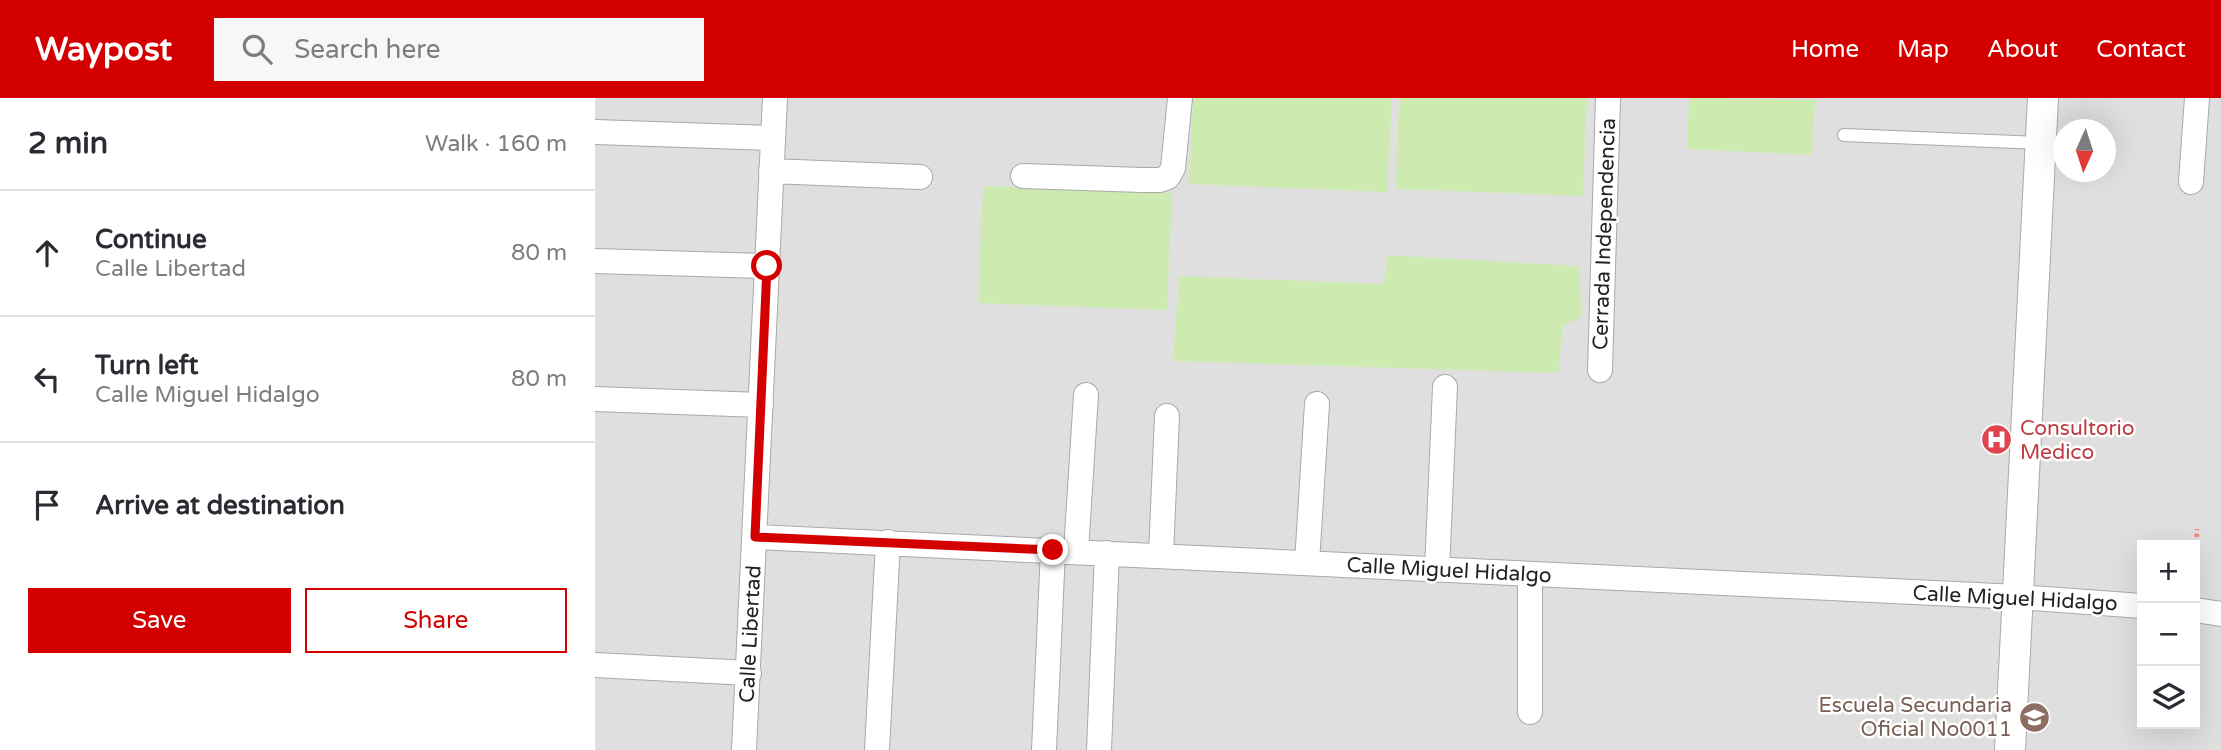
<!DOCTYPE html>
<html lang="en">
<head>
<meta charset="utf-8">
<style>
	:root { --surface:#fff; --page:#f7f7f7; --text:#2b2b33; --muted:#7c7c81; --line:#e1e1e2; --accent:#d40000 }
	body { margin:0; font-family:"Varela Round",sans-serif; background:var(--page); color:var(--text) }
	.controls { position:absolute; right:21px; bottom:21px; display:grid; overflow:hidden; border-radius:0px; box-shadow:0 7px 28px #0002 }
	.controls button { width:63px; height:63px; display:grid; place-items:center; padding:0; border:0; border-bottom:2px solid var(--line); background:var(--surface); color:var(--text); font:35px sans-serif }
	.compass { position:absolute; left:1458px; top:21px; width:63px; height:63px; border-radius:50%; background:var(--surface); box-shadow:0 7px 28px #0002; rotate:183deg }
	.stop { position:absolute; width:21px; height:21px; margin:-16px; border:5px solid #d40000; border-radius:50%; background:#fff }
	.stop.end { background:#d40000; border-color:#fff; box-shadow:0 2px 7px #0008 }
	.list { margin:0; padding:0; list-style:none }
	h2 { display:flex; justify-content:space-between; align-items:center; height:91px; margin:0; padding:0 28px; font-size:30px }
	h2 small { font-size:23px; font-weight:400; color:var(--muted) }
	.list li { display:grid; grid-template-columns:46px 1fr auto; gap:21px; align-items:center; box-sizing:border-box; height:126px; padding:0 28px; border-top:2px solid var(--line) }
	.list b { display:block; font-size:26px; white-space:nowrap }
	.list p { margin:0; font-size:23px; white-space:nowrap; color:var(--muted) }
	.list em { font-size:23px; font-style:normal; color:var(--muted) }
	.actions { display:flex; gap:14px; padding:21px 28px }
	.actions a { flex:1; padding:16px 0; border:2px solid var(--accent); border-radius:0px; text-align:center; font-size:24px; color:var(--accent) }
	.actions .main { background:var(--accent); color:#fff }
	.icon { flex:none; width:38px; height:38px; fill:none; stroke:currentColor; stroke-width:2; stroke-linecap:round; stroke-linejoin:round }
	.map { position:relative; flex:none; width:1626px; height:652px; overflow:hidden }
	header { display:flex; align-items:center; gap:42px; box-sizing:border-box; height:98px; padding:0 35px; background:var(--accent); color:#fff }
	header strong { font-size:33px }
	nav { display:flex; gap:38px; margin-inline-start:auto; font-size:24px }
	.search { width:490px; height:63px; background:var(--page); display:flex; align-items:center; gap:18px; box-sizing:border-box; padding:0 24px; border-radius:0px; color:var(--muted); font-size:26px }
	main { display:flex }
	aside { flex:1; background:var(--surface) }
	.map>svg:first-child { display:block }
</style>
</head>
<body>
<header>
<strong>Waypost</strong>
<div class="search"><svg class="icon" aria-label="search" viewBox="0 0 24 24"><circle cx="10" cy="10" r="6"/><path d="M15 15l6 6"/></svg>Search here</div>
<nav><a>Home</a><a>Map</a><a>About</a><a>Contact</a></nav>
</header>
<main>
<aside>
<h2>2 min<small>Walk · 160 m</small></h2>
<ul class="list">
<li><svg class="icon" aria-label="ahead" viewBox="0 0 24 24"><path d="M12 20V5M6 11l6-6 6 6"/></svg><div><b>Continue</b><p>Calle Libertad</p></div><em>80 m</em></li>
<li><svg class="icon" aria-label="left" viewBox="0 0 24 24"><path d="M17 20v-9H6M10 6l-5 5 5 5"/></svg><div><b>Turn left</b><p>Calle Miguel Hidalgo</p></div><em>80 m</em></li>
<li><svg class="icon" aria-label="arrive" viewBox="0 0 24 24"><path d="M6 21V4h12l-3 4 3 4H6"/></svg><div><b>Arrive at destination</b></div></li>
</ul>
<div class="actions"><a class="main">Save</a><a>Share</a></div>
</aside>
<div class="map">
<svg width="1626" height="652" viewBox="0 0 1626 652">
	<rect width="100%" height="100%" fill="#f2efe9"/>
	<path fill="#e0dfdf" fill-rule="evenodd" d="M0 0H1626V652H0ZM1468 32H1510V74H1468ZM1547 447H1600V626H1547Z"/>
	<path fill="#cdebb0" d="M598 0H797L792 94 594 86Z
		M804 0H992L988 98 801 91Z
		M1094 0 1220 2 1217 57 1092 51Z
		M388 88 577 95 572 212 383 205Z
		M792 157 984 168 987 219 968 228 963 275 578 263 584 178 789 186Z"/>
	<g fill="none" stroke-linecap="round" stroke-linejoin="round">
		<defs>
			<path id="service" d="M1249 37 1445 45"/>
			<path id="minor" d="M0 34 177 40
				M176 73 325 79
				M428 78 547 82H565L573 79 578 70 585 0
				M1596 84 1602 0
				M0 163 172 168
				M1005 272 1013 0
				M0 301 166 307
				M160 439 1423 499 1547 508
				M481 453 491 297
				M566 457 572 318
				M712 465 722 306
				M842 472 850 289
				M1600 512 1626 516
				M0 567 154 575
				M935 614V476
				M149 652 180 0
				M282 652 293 444
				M449 652 458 452
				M504 652 512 455"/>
			<path id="tertiary" d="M1415 652 1448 0"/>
		</defs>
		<use href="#service" stroke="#a9a9a9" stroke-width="14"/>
		<use href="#minor" stroke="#a9a9a9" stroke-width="26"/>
		<use href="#tertiary" stroke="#a9a9a9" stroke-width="32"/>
		<path stroke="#fa8072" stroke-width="4.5" stroke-dasharray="3.5 3.5" stroke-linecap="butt" d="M1600 474 1602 431"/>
		<use href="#service" stroke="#fff" stroke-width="12"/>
		<use href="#minor" stroke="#fff" stroke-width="24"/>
		<use href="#tertiary" stroke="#fff" stroke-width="30"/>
	</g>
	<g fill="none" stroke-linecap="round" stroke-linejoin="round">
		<path stroke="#d40000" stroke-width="9" d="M172 168 160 439 458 452"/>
	</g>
	<defs>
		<symbol id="hospital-disc" viewBox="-11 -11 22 22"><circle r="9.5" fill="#e0444e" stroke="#fff"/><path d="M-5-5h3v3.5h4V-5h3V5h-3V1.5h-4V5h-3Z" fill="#fff"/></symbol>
		<symbol id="school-disc" viewBox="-11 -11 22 22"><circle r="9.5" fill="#8d6e63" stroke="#fff"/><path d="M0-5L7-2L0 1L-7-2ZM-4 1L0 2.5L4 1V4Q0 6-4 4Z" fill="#fff"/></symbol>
	</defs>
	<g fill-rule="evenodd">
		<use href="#hospital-disc" x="1384" y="324" width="35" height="35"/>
		<use href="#school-disc" x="1422" y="602" width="35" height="35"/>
	</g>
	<g text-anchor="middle" stroke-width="5" stroke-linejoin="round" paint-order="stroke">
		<g font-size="21" fill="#222" stroke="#fff">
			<text transform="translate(1009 136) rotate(-88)" y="7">Cerrada Independencia</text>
			<text transform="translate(854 472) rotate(3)" y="7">Calle Miguel Hidalgo</text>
			<text transform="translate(1420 500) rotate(3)" y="7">Calle Miguel Hidalgo</text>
			<text transform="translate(155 536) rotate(-87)" y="7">Calle Libertad</text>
		</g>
		<g font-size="21" fill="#be3a42" stroke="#fff" text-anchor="start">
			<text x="1425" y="337">Consultorio<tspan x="1425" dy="24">Medico</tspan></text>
		</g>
		<g font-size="21" fill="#785e54" stroke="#fff" text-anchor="end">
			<text x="1417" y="614">Escuela Secundaria<tspan x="1417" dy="24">Oficial No0011</tspan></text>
		</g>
	</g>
</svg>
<div class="controls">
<button>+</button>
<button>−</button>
<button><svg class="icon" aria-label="layers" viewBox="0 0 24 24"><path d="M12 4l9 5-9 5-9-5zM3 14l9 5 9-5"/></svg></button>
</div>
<svg class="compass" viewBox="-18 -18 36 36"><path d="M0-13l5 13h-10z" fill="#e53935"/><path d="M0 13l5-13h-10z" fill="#7c7c81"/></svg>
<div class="stop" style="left:172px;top:168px"></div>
<div class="stop end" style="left:458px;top:452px"></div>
</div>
</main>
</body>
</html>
